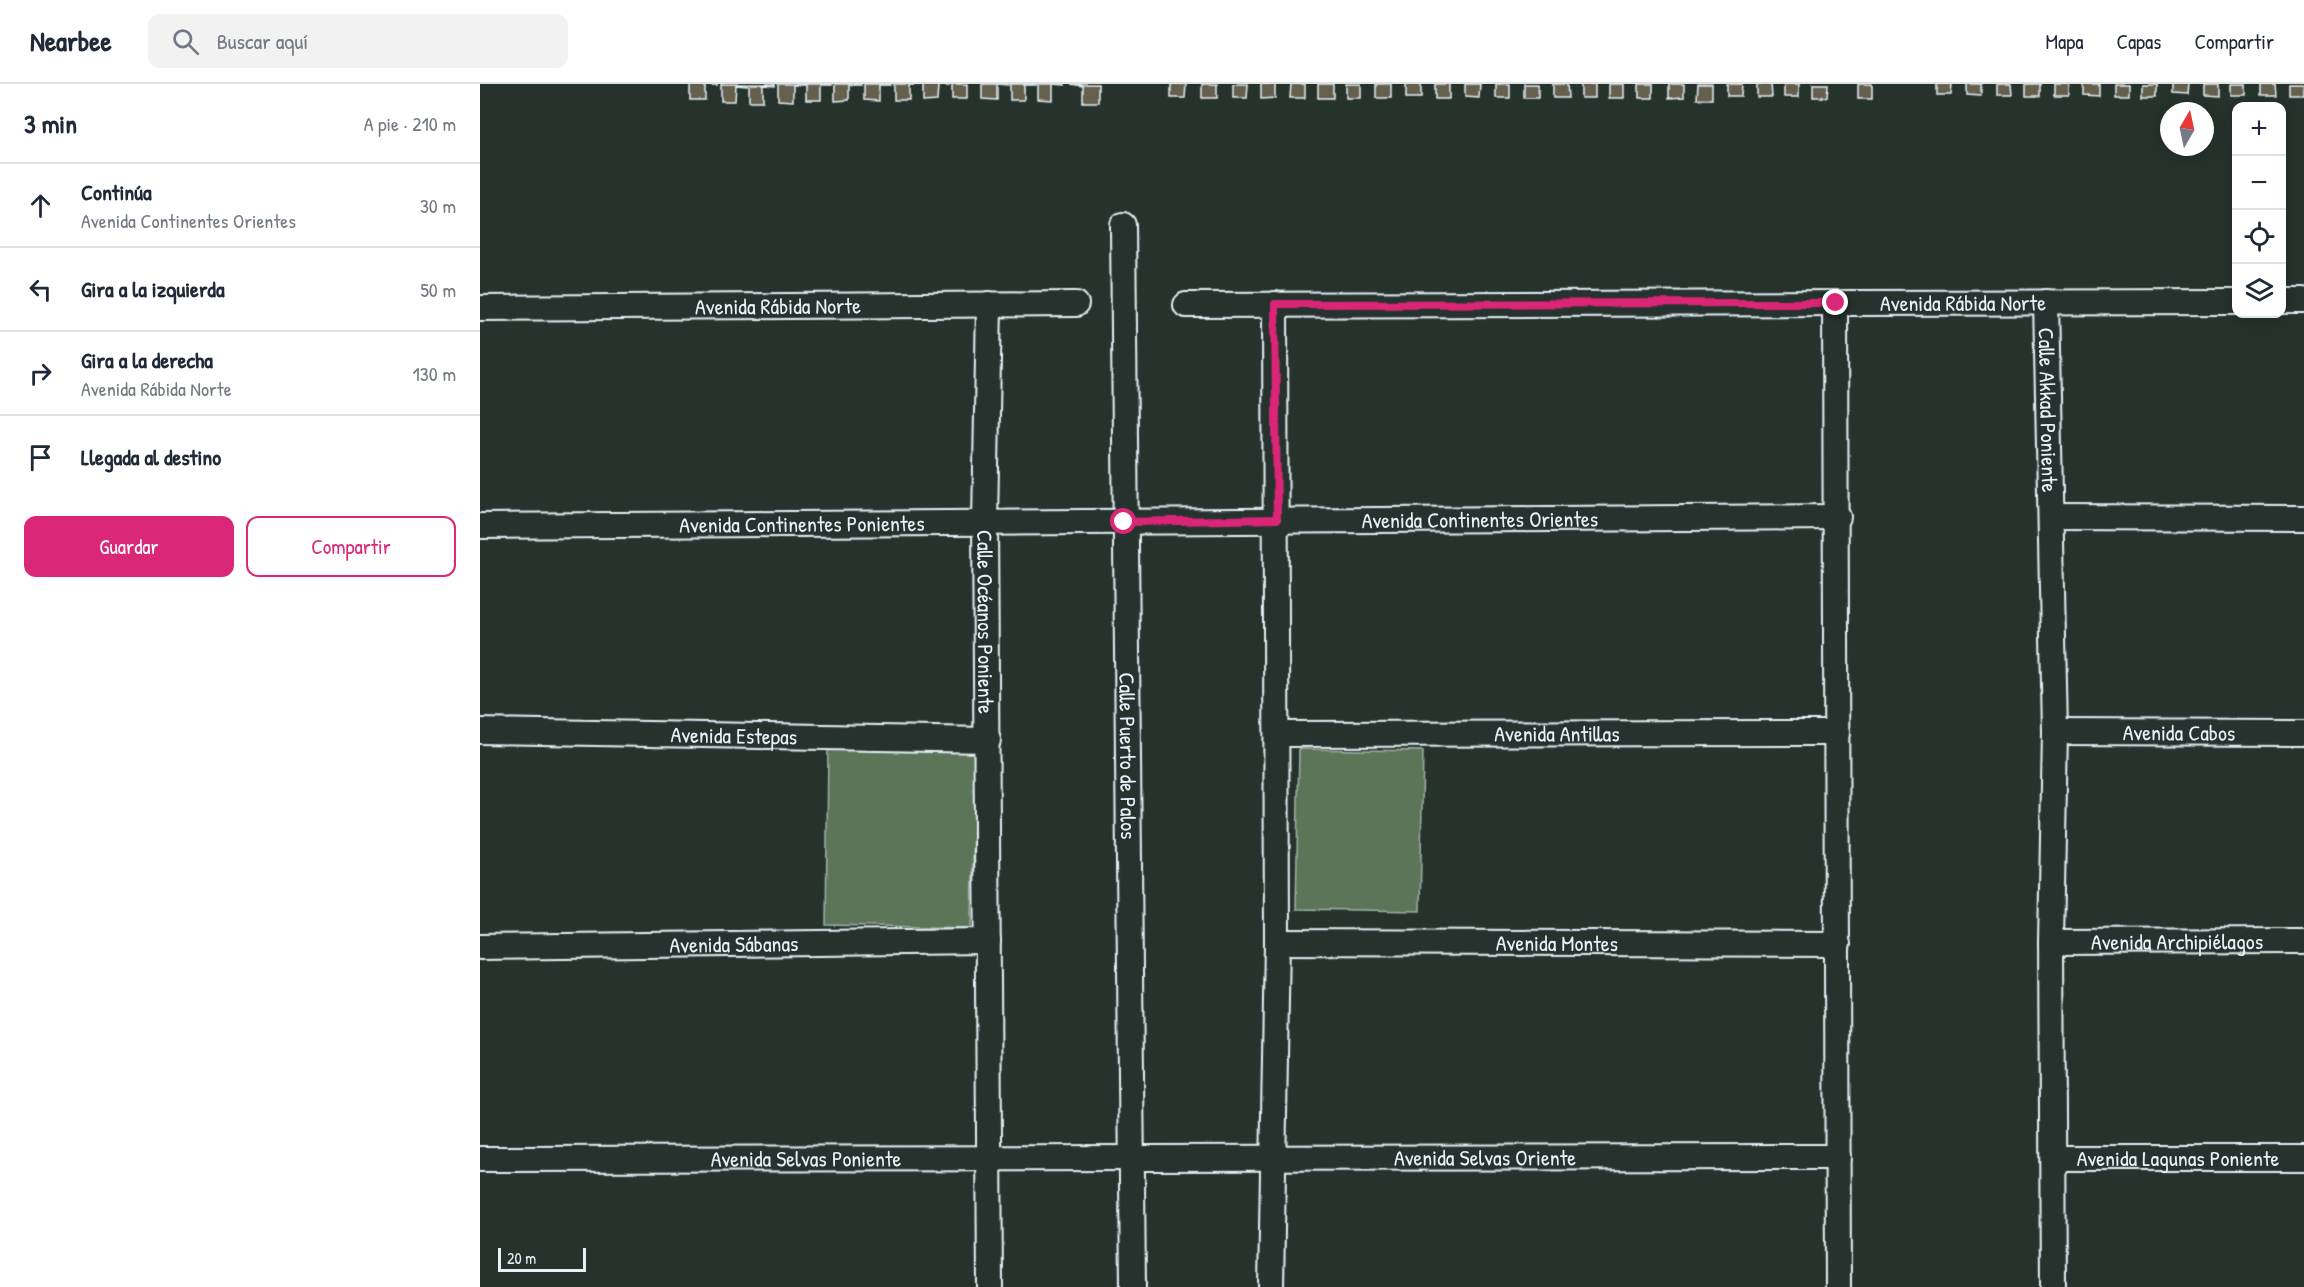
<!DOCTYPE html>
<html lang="es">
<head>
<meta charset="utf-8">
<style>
	:root { --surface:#fff; --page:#f2f2f3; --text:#1f2937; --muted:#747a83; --line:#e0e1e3; --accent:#db2777 }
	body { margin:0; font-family:"Patrick Hand",sans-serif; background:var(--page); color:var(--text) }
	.controls { position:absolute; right:18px; top:18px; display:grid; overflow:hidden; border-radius:12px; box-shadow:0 3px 15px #0003 }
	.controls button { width:54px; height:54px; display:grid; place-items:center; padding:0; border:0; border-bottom:2px solid var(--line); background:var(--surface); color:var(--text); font:30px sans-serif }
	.compass { position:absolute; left:1680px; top:18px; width:54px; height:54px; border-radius:50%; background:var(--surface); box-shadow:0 3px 15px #0003; rotate:9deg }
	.scale { position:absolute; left:18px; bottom:15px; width:88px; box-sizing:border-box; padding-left:6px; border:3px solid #e8f1f8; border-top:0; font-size:16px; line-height:21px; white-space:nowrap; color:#e8f1f8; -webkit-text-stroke:4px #26332d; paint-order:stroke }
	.stop { position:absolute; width:18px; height:18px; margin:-14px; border:4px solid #db2777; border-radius:50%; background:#fff }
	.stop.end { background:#db2777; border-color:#fff; box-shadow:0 2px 6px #0008 }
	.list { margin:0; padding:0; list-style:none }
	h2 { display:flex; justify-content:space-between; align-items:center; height:78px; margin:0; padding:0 24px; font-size:26px }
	h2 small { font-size:20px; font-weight:400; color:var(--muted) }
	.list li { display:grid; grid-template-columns:39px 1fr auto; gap:18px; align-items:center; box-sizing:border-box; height:84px; padding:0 24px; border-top:2px solid var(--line) }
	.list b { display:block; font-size:22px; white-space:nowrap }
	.list p { margin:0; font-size:20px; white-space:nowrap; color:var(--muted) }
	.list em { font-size:20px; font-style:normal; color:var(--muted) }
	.actions { display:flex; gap:12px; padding:18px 24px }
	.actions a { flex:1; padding:14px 0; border:2px solid var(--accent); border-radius:12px; text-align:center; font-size:21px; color:var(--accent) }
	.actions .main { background:var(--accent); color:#fff }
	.icon { flex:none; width:33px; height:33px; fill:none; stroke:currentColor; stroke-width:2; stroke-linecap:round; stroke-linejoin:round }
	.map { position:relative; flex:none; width:1824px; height:1203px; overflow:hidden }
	header { display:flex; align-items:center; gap:36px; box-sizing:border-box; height:84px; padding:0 30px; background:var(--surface); border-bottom:2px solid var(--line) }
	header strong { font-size:28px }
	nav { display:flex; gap:33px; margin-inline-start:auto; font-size:21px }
	.search { width:420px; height:54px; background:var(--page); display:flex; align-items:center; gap:15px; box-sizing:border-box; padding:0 21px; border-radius:12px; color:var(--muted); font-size:22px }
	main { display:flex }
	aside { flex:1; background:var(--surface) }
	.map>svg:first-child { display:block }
</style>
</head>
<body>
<header>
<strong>Nearbee</strong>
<div class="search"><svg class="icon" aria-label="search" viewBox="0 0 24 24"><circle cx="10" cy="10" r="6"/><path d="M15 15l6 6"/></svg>Buscar aquí</div>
<nav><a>Mapa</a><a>Capas</a><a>Compartir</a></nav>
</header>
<main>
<aside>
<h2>3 min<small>A pie · 210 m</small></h2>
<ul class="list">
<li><svg class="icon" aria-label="ahead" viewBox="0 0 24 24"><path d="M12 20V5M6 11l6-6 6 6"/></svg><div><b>Continúa</b><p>Avenida Continentes Orientes</p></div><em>30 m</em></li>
<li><svg class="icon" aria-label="left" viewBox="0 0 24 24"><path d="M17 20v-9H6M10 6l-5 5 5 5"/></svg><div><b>Gira a la izquierda</b></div><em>50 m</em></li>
<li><svg class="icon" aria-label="right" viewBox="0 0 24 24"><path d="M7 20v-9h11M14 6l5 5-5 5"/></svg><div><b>Gira a la derecha</b><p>Avenida Rábida Norte</p></div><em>130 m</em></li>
<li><svg class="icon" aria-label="arrive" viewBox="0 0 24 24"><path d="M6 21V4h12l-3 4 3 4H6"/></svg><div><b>Llegada al destino</b></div></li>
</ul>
<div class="actions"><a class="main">Guardar</a><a>Compartir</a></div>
</aside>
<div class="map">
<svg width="1824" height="1203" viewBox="0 0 1824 1203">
	<rect width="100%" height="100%" fill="#26332d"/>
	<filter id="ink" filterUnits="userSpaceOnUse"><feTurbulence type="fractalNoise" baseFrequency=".0167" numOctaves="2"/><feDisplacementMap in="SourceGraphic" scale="12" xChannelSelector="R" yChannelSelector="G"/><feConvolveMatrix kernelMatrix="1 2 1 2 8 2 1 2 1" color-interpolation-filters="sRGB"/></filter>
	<g filter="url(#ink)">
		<path fill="#5b7459" stroke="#a2b2a8" stroke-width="1.5" d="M819 665 943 667 940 827 816 825Z
			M348 666 495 668 492 844 346 841Z"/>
		<path fill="#655e4e" stroke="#e8f1f8" stroke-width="1.5" d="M210 0H237V1H225V16H210Z
			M241 0H267V2L256 1 255 17H241Z
			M269 0H295V2L283 1V17H269Z
			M298 0H325V1H313V17L298 16Z
			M326 0H352V1H341V16H326Z
			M355 0H381V1H369V16L355 17Z
			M384 0H411V1H399V17L384 16Z
			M414 0H441L440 1H429V16H414Z
			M443 0H469V2H458L457 17 443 18Z
			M472 0H487V15H472Z
			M502 0H528V1L517 0V16L502 15Z
			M530 0H556V1H544V16H530Z
			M558 0H585V1L573 0V16L558 15Z
			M591 0H618V18H603V2Z
			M691 0H706L705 14H691Z
			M722 0H737V14H722Z
			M753 0H768L767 14H753Z
			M781 0H795V14L781 15Z
			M811 0H825V14H810Z
			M838 0H853V14H838Z
			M866 0H881V14H866Z
			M896 0H911V14H896Z
			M926 0H941V14H926Z
			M955 0H969V15H955Z
			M985 0H1000L999 14 985 13Z
			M1016 0H1030V14H1016Z
			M1044 0H1058V14H1044Z
			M1073 0H1087L1088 14H1073Z
			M1101 0H1115V14H1101Z
			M1129 0H1144V14H1129Z
			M1159 0H1173V14H1159Z
			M1189 0H1204V13L1189 14Z
			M1218 0H1232V15H1217Z
			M1247 0H1262L1261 12H1247Z
			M1277 0H1291L1292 13H1277Z
			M1304 0H1319V13H1304Z
			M1333 0H1348L1347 13H1333Z
			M1378 0H1392V15H1378Z
			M1457 0H1472L1471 11H1457Z
			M1487 0H1501V12L1487 11Z
			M1517 0H1531L1532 11H1517Z
			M1546 0H1560V12H1546Z
			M1574 0H1589V11H1574Z
			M1604 0H1619V12L1604 11Z
			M1634 0H1649V11H1634Z
			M1663 0H1677V12H1663Z
			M1693 0H1708L1707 11 1693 10Z
			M1723 0H1738V12L1723 11Z
			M1751 0H1766V11H1751Z
			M1781 0H1795L1796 11H1781Z
			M1809 0H1823V11H1809Z"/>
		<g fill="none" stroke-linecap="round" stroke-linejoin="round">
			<defs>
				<g id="street">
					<path id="s1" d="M643 141 653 1203"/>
					<path d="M1802 217H1824"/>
					<path id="s2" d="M1566 218 1575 648 1571 858 1573 1203"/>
					<path d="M1355 219 1358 1203"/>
					<path id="s3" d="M509 220 505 438 510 1203"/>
					<path id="s4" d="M706 221 1756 218"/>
					<path id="s5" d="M0 224 596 220"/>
					<path d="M1572 433 1824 434"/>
					<path id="s6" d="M0 442 1358 433"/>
					<path id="s7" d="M0 647 508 656"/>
					<path id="s8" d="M1575 648 1824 649"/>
					<path id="s9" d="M797 650 1357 649"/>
					<path id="s10" d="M797 858 1358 860"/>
					<path id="s11" d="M1571 858 1824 857"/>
					<path id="s12" d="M0 863 508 857"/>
					<path id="s13" d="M1574 1074H1824"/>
					<path id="s14" d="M0 1075 1358 1073"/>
					<path d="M791 1203 797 858 795 220"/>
				</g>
			</defs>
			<use href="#street" stroke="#e8f1f8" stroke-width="28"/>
			<use href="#street" stroke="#26332d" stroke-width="24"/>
		</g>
	</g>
	<g fill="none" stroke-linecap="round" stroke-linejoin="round" filter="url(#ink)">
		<path stroke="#db2777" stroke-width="8" d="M644 438 797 435 795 220 1356 219"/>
	</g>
	<g text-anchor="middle" stroke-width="5" stroke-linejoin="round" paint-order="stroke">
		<g font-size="22" fill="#e8f1f8" stroke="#26332d">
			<text dy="8" stroke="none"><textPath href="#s4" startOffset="777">Avenida Rábida Norte</textPath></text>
			<text dy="8" stroke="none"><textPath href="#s5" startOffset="298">Avenida Rábida Norte</textPath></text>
			<text dy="8" stroke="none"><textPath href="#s2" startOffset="108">Calle Akkad Poniente</textPath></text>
			<text dy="8" stroke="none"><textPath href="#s6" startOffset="1000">Avenida Continentes Orientes</textPath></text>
			<text dy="8" stroke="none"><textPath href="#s6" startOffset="322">Avenida Continentes Ponientes</textPath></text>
			<text dy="8" stroke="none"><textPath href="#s3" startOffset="318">Calle Océanos Poniente</textPath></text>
			<text dy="8" stroke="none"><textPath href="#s9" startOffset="280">Avenida Antillas</textPath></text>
			<text dy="8" stroke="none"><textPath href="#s8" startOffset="124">Avenida Cabos</textPath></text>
			<text dy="8" stroke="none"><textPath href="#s7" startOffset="254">Avenida Estepas</textPath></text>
			<text dy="8" stroke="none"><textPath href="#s1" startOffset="531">Calle Puerto de Palos</textPath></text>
			<text dy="8" stroke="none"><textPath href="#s11" startOffset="126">Avenida Archipiélagos</textPath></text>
			<text dy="8" stroke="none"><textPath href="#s10" startOffset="280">Avenida Montes</textPath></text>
			<text dy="8" stroke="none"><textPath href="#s12" startOffset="254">Avenida Sábanas</textPath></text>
			<text dy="8" stroke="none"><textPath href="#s14" startOffset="1005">Avenida Selvas Oriente</textPath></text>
			<text dy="8" stroke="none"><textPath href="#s13" startOffset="124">Avenida Lagunas Poniente</textPath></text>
			<text dy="8" stroke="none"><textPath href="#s14" startOffset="326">Avenida Selvas Poniente</textPath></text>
		</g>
	</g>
</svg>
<div class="controls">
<button>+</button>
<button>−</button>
<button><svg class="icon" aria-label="locate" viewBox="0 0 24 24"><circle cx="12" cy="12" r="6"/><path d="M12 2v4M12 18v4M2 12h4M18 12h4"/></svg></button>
<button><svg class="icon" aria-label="layers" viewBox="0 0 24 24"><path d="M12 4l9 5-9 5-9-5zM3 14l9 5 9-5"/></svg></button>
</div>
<svg class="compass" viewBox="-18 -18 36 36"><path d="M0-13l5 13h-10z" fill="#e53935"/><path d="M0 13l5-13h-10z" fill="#747a83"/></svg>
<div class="scale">20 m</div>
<div class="stop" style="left:644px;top:438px"></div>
<div class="stop end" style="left:1356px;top:219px"></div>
</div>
</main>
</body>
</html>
